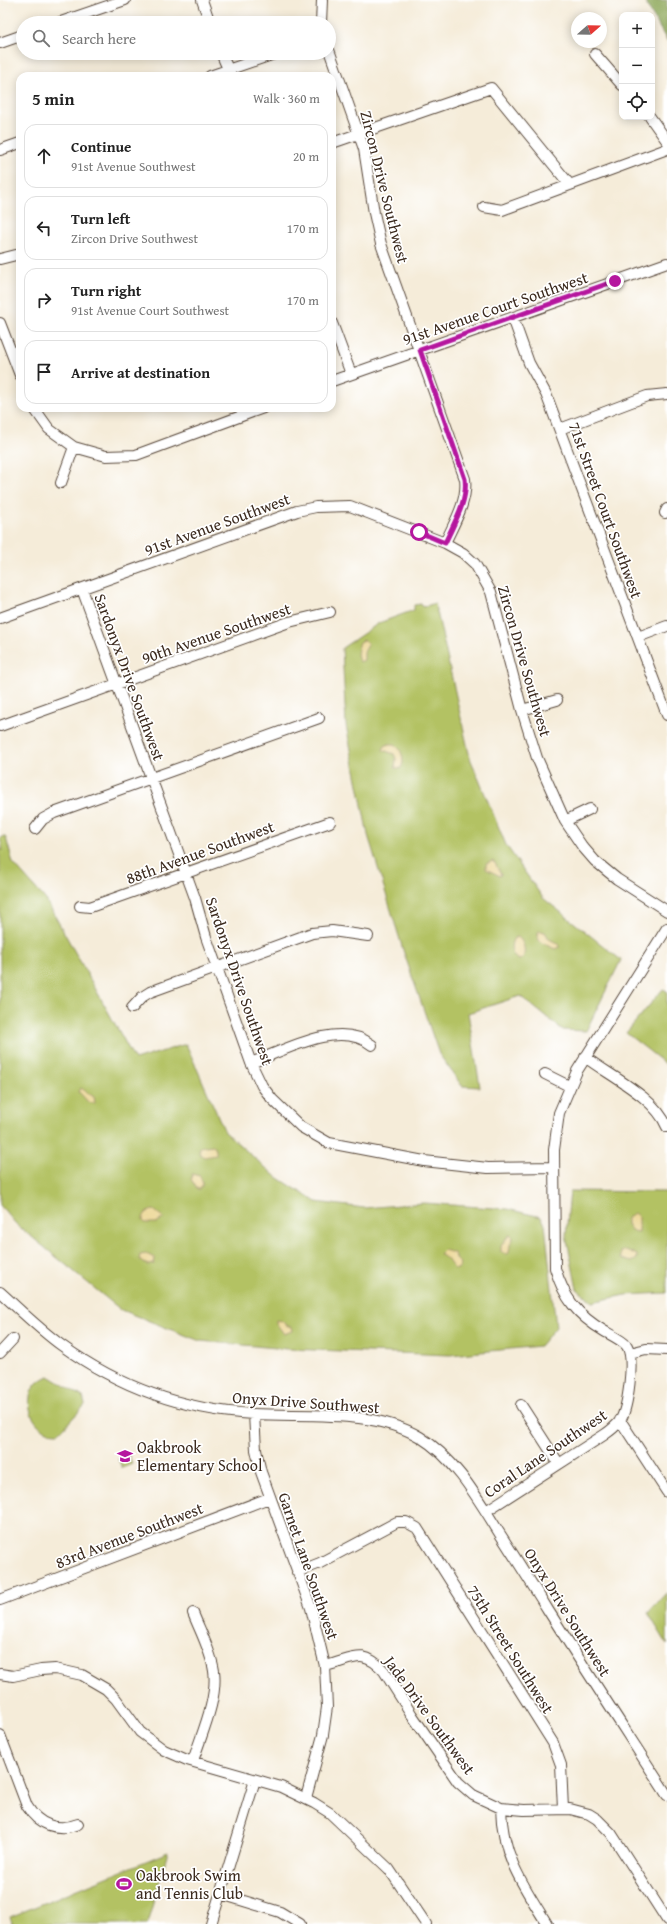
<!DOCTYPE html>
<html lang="en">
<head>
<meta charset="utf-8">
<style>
	:root { --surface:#fff; --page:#f6f6f6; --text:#222; --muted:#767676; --line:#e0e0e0 }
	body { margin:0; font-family:"Gentium Book Plus",serif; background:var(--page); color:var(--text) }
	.controls { position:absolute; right:12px; top:12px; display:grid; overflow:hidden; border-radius:8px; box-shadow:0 2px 10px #0003 }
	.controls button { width:36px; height:36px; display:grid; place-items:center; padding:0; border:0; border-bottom:1px solid var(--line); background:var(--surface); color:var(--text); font:20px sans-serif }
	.compass { position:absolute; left:571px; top:12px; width:36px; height:36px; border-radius:50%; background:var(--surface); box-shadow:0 2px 10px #0003; rotate:70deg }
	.stop { position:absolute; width:12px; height:12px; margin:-9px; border:3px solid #b5179e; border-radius:50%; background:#fff }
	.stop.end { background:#b5179e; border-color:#fff; box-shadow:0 1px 4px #0008 }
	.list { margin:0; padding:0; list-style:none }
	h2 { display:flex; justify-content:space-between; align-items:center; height:52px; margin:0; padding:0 16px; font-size:17px }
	h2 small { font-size:13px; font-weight:400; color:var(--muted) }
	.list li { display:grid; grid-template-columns:26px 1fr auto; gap:12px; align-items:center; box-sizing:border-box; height:64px; margin:0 8px 8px; padding:0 8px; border:1px solid var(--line); border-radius:12px }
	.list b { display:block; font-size:15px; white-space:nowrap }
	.list p { margin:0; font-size:13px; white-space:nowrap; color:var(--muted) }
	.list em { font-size:13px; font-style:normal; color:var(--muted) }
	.icon { flex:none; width:22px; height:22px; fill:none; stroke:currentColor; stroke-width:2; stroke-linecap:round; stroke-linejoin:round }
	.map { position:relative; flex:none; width:667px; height:1924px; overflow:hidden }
	.search { position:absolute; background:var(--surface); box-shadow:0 2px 10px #0003; left:16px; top:16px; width:320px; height:44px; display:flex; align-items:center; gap:10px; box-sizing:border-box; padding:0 14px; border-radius:22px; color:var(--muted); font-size:15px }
	.panel { position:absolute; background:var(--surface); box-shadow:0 2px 10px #0003; left:16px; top:72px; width:320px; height:340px; border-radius:12px }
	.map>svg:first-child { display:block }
</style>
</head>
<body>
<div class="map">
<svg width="667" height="1924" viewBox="0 0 667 1924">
	<rect width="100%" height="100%" fill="#fff"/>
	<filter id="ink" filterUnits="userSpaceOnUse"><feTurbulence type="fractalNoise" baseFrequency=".025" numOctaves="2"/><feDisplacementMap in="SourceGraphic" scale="8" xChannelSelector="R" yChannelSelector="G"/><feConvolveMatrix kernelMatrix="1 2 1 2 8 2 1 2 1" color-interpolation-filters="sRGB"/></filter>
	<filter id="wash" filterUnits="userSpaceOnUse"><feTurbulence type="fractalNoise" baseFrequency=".012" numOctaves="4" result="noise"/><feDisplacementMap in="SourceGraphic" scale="16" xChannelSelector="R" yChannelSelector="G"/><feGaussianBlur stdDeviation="0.9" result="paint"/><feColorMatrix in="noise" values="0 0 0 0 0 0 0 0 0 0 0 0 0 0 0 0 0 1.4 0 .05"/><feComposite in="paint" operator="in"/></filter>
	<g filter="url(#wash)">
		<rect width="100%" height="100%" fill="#f5ecd9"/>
		<path fill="#b3c264" stroke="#777641" d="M435 603 470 758 506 845 543 898 621 960 586 1031 563 1030 520 996 468 1013 480 1087 462 1086 439 1054 404 953 368 835 346 725 342 648 379 623 414 610V605L421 604 423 607Z
			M4 836 6 838 13 863 46 900 135 1060 186 1044 225 1132 274 1175 316 1202 364 1208 424 1203 507 1209 541 1217 545 1224 556 1327 540 1346 450 1355 287 1349 200 1341 121 1310 16 1224 0 1205V848L3 851 0 838Z
			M663 989 667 991V1065L626 1033Z
			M570 1191 667 1192V1293L625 1295 592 1302 577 1289 566 1235Z
			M49 1376 83 1397 85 1405 59 1433C27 1434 17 1386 49 1376Z
			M129 1455 132 1464 122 1468 118 1459Z
			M667 1592V1644L648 1613Z
			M168 1852 147 1924H12L10 1917Z"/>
		<path fill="#8ea85a" stroke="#64693c" d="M645 0H667V41L645 2Z"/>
		<path fill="#eeda9e" stroke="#94825e" d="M364 640 368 645 364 652V660L360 662C355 656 358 649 360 642Z
			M389 744H395C402 750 406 762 400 769L395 768 396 759 394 754 383 750 385 746Z
			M492 861 495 863 501 874 500 876 486 869V864Z
			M539 931 545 932 549 939 559 944 560 947 555 949 540 942 537 936Z
			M518 937C524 942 526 951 523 958L519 960C511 957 509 945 514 938Z
			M81 1088 94 1097 95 1103H89L79 1092Z
			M213 1145 216 1150V1155L204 1157 199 1153 200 1147Z
			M192 1174 200 1176 203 1184 200 1189H197L191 1179Z
			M154 1210 164 1218 156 1223H145L143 1221C143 1213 148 1211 154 1210Z
			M634 1213 639 1217V1232L631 1231 627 1225V1218Z
			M509 1235 512 1236 513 1239 510 1245 509 1253 505 1254 501 1252V1246Z
			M444 1250 454 1253 455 1258 461 1264 458 1269H454L447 1259 440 1254Z
			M626 1250 637 1255V1259L632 1262 621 1259V1252Z
			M146 1254 155 1258 154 1264 148 1265 139 1260 140 1255Z
			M276 1320 282 1321 286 1325 291 1327 292 1331 284 1334 276 1323Z"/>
	</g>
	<g filter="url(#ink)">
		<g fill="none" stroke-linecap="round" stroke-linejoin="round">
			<defs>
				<path id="minor" d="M202 0 210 23
					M58 23 125 0
					M321 23 322 0
					M0 43 23 35
					M329 50 364 149 374 213 381 244 465 479C468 501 454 523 445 543
					M221 53 228 69
					M595 54 622 85
					M210 76 277 53
					M650 117 667 141
					M332 143 491 88 570 185
					M0 150 20 143
					M484 207 502 210 667 149
					M0 259 20 254
					M513 318 529 363 546 394 667 715
					M0 323 20 375
					M332 323 351 374
					M332 381 667 263
					M34 408 49 429 74 447 61 483
					M560 429 647 396 667 394
					M74 447 106 456 136 455 263 408
					M665 513 667 509
					M82 589 195 898 206 937 251 1063 262 1086 272 1099 301 1127 329 1143 424 1161 488 1168 554 1167
					M0 618 297 511 316 507 350 506 445 543 463 553 475 564 491 592 522 710 537 758 565 821 582 846 595 861 617 879 667 911
					M638 637 667 626
					M522 710 557 700
					M0 726 289 622 330 612
					M565 821 590 809
					M35 829 43 819 54 813 319 718
					M80 906 90 907 330 822
					M132 1008 142 997 150 992 312 933 332 931 368 936
					M585 1057C610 1076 655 1097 667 1127
					M251 1063C285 1050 340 1019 372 1045
					M545 1074 569 1086
					M0 1292C20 1310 39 1329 61 1345 119 1387 182 1410 253 1414 307 1417 372 1409 420 1437 456 1459 478 1499 500 1534 516 1559 532 1584 548 1610 587 1672 627 1733 667 1795
					M0 1353 13 1339
					M630 1353 646 1349 667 1350
					M521 1405 559 1464
					M254 1414 256 1450 261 1472 311 1608 325 1666 327 1707 323 1735 306 1798
					M620 1420 667 1492
					M486 1511 604 1435C610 1431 616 1426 620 1421 628 1408 635 1359 627 1346 622 1340 611 1335 604 1331 577 1315 564 1298 555 1268L554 1150 559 1113 577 1071 667 928
					M297 1572 320 1563 397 1522H406L417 1528 553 1743 561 1765 563 1809
					M0 1600 269 1498
					M193 1613C200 1631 211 1651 214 1671 218 1699 201 1735 193 1761
					M325 1666C353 1660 362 1647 384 1671L412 1715 458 1782 473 1795 501 1808 524 1810 570 1809 589 1814 597 1819 611 1833 667 1920
					M0 1674 13 1676 41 1670 55 1669 82 1675 106 1689 116 1699 140 1732 164 1750 187 1760 281 1787 314 1803 330 1813 389 1869 426 1924
					M0 1735 27 1806C38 1825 58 1832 78 1824
					M501 1808C502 1856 523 1885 547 1924
					M221 1894 280 1912 300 1924
					M211 1924 255 1780"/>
			</defs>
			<use href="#minor" stroke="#57473a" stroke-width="12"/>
			<use href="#minor" stroke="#fff" stroke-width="10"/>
		</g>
	</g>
	<g fill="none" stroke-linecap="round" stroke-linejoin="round" filter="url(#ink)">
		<path stroke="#b5179e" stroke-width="5" d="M419 532 445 543C454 523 468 501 465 479L420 350 615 281"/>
	</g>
	<defs>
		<symbol id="school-bare" viewBox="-9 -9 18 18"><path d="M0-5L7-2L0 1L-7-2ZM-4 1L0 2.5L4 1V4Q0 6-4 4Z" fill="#b5179e" stroke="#fff" stroke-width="2.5" paint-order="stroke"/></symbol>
		<symbol id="stadium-bare" viewBox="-9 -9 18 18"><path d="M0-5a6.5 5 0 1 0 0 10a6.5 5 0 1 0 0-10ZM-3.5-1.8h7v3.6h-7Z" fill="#b5179e" stroke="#fff" stroke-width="2.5" paint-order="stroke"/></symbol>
	</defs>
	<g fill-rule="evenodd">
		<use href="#school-bare" x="114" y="1445" width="22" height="22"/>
		<use href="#stadium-bare" x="113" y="1873" width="22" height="22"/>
	</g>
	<g text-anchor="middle" stroke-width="3.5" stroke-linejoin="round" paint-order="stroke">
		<g font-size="16" fill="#3b2a1e" stroke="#fff">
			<text transform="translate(385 187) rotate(76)" y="6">Zircon Drive Southwest</text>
			<text transform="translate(495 308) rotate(-19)" y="6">91st Avenue Court Southwest</text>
			<text transform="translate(606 510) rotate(70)" y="6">71st Street Court Southwest</text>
			<text transform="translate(217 524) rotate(-20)" y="6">91st Avenue Southwest</text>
			<text transform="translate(216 633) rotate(-19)" y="6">90th Avenue Southwest</text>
			<text transform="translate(525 661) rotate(74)" y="6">Zircon Drive Southwest</text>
			<text transform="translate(130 677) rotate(70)" y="6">Sardonyx Drive Southwest</text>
			<text transform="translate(200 852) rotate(-20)" y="6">88th Avenue Southwest</text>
			<text transform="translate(240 981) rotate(71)" y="6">Sardonyx Drive Southwest</text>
			<text transform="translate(306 1402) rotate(4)" y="6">Onyx Drive Southwest</text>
			<text transform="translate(545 1453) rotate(-34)" y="6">Coral Lane Southwest</text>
			<text transform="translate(129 1535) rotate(-21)" y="6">83rd Avenue Southwest</text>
			<text transform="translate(309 1566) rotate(71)" y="6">Garnet Lane Southwest</text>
			<text transform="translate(568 1612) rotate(58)" y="6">Onyx Drive Southwest</text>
			<text transform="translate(511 1649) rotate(58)" y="6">75th Street Southwest</text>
			<text transform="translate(430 1715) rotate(54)" y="6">Jade Drive Southwest</text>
		</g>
		<g font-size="16" fill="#3b2a1e" stroke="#fff" text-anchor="start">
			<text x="137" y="1453">Oakbrook<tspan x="137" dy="18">Elementary School</tspan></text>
			<text x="136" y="1881">Oakbrook Swim<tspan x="136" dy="18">and Tennis Club</tspan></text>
		</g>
	</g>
</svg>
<div class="controls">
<button>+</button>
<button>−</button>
<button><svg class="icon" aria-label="locate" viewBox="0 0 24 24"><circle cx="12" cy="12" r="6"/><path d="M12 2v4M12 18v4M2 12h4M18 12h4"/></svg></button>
</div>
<svg class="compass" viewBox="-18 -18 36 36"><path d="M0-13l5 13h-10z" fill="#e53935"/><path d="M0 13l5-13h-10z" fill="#767676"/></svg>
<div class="stop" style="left:419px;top:532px"></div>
<div class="stop end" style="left:615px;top:281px"></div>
<div class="search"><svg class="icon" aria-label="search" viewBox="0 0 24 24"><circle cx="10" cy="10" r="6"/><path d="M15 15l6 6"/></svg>Search here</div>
<section class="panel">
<h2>5 min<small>Walk · 360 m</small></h2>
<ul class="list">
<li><svg class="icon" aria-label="ahead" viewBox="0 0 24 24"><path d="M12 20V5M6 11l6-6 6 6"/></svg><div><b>Continue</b><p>91st Avenue Southwest</p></div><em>20 m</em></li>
<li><svg class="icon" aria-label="left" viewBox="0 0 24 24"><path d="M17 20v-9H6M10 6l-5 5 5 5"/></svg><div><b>Turn left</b><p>Zircon Drive Southwest</p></div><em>170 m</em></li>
<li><svg class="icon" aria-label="right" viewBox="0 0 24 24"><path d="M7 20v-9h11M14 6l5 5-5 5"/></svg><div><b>Turn right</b><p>91st Avenue Court Southwest</p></div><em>170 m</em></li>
<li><svg class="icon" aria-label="arrive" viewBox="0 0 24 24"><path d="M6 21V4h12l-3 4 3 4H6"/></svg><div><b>Arrive at destination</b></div></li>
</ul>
</section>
</div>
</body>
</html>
